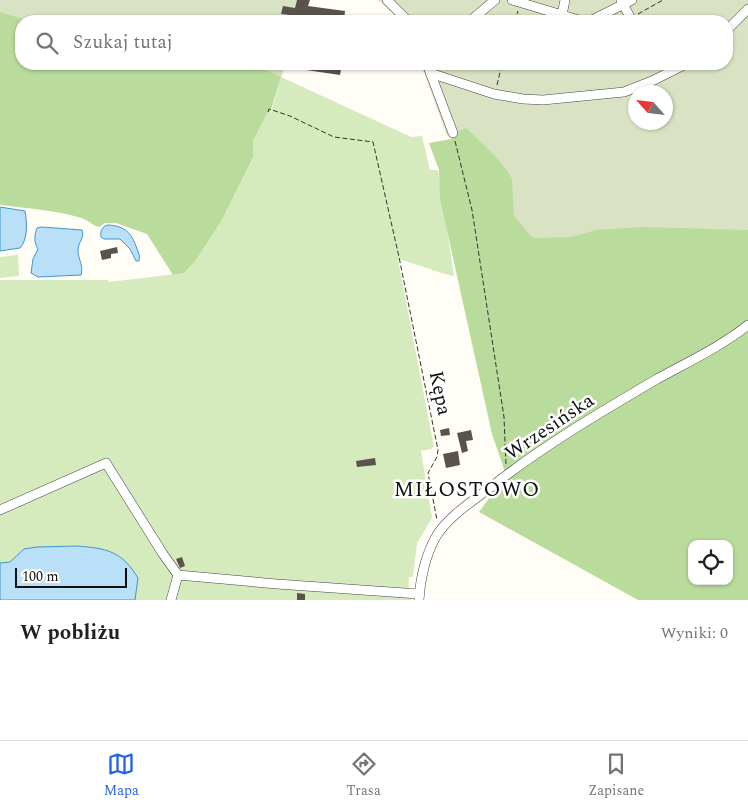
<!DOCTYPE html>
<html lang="pl">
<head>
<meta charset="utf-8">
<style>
	:root { --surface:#fff; --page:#f2f2f2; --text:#202124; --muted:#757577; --line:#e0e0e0; --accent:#2563eb }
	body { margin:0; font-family:Spectral,serif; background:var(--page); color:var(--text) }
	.controls { position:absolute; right:15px; bottom:15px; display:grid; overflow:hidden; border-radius:10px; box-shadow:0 1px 4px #0004 }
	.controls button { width:45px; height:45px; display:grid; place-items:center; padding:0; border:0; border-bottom:1px solid var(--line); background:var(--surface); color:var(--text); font:25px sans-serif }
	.compass { position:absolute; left:628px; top:85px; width:45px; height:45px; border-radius:50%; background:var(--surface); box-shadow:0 1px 4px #0004; rotate:297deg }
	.scale { position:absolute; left:15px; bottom:12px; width:112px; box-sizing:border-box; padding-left:5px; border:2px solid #111; border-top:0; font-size:14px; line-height:18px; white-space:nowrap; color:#111; -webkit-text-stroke:4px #fff; paint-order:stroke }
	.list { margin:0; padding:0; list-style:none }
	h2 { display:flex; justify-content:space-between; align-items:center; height:65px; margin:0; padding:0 20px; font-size:21px }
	h2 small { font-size:16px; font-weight:400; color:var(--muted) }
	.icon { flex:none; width:28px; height:28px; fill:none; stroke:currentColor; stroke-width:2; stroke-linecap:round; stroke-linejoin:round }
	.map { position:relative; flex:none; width:748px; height:600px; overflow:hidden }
	.search { position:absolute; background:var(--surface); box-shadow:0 1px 4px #0004; left:15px; right:15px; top:15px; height:55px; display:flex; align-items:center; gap:12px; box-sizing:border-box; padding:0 18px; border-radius:20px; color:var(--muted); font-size:19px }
	.sheet { height:140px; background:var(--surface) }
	nav { display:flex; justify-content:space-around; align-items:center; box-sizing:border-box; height:70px; border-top:1px solid var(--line); background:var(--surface); font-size:14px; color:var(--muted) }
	nav a { display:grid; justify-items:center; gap:2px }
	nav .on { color:var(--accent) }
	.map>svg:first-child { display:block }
</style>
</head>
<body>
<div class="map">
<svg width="748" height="600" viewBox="0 0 748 600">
	<rect width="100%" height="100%" fill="#fffdf5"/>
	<path fill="#d5ebbd" d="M281 77 411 137 422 136 430 170H438L454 276 445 274 402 260H398L434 447 431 449 421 451 432 518 417 543 413 577H409L408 598H411V600H0V280H108L109 282 184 273 196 260 222 220 253 159V141L268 112 271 113Z
		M18 255 19 276 0 278V257Z"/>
	<path fill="#b9dc9c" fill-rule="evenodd" d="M0 0H297L298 21H21V64H285L270 113 268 112 253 141V158L222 220 196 260 184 273 173 275 147 234 116 223H105L99 227C91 225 88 219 78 217 52 210 26 208 0 205Z
		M748 0V163L708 70 552 118 748 178V600H638L479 512 506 475 492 434 440 199 439 170 429 143 451 139 457 127 727 64V21ZM692 544H729V581H692Z"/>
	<path fill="#d9e3c4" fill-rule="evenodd" d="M0 0H297L301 15 298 21H30L0 12Z
		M378 0H748V230L641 227 596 230 572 237 535 238 532 237 514 216 512 179C501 159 483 144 466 128L447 136 424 72 419 68 406 67 403 64H727V21H401ZM636 92H666V122H636Z
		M253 64H285L281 77Z"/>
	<path fill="#b9e0f7" stroke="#3f96cf" d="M0 207 25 211C27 221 28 240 20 248L0 251Z
		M108 225C125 226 132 233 137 249 139 253 140 256 139 261H136L130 249 120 239H104L101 237C100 232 102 226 108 225Z
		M42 227 82 230C85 238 78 242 78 250 78 260 84 265 81 275L38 277 31 273 33 259 38 249C34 243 34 235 37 228Z
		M76 546C106 548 122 551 138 578L135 600H0V563L10 562 24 549 37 547Z"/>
	<path fill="#5a524d" d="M297 0H310L308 6 345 11 344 21 281 14 283 6 295 8Z
		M287 64H342L340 75 286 67Z
		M117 247 118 253 111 254V258L102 260 100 251Z
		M449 428 450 435 441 436 440 430Z
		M471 430 473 440 466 441 468 451 462 453 457 433Z
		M458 451 460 465 446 468 443 454Z
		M375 458 376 465 357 467 356 461Z
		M182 557 185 566 180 568 176 559Z
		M297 593 305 594V600H297Z"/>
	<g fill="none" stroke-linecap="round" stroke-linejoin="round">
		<defs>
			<path id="minor" d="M387 0 408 21
				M512 0 582 21 592 20 632 0
				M621 0 632 21
				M562 15 565 0
				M470 21 495 0
				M727 30 748 9
				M427 64 453 133
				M430 73 494 94 523 99 543 100 624 92 652 81 686 64
				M0 510 106 463 163 554 178 575 171 600
				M178 575 277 584 419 594
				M419 600C420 579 426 553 437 535 450 515 473 501 491 487 543 446 599 413 657 379 686 363 722 346 748 325"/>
		</defs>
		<use href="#minor" stroke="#444" stroke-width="10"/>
		<path stroke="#333" stroke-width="1" stroke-dasharray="5 2.5" stroke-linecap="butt" d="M638 14 663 0
			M517 16 532 21
			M515 21 518 11
			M497 85 502 64
			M268 112 269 109 290 116 334 137 373 142 399 257 438 450 437 457 428 473 437 520
			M455 141 472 210 504 417 506 465"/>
		<use href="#minor" stroke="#fff" stroke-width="9"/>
	</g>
	<g text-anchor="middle" stroke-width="5" stroke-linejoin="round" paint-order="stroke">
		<g font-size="20" fill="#111" stroke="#fff">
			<text transform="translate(441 393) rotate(78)" y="7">Kępa</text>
			<text transform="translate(549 426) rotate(-34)" y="7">Wrzesińska</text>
		</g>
		<g font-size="21" letter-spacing="1" fill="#111" stroke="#fff">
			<text x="467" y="496">MIŁOSTOWO</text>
		</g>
	</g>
</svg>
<div class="controls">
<button><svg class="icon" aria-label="locate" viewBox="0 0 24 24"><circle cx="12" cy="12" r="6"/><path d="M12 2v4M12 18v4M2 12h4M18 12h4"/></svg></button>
</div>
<svg class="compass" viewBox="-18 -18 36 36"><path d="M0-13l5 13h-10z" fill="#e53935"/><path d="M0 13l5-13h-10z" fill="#757577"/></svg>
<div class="scale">100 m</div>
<div class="search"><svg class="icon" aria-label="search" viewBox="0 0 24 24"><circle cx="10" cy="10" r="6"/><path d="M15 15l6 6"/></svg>Szukaj tutaj</div>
</div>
<section class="sheet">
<h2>W pobliżu<small>Wyniki: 0</small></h2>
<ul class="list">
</ul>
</section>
<nav>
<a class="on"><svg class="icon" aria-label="map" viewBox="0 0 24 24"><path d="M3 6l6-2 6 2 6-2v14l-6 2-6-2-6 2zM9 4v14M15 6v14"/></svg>Mapa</a>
<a><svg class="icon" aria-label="directions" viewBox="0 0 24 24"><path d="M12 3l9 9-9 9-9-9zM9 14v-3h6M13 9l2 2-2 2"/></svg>Trasa</a>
<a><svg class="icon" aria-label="saved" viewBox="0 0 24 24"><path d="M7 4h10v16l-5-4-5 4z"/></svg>Zapisane</a>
</nav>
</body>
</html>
